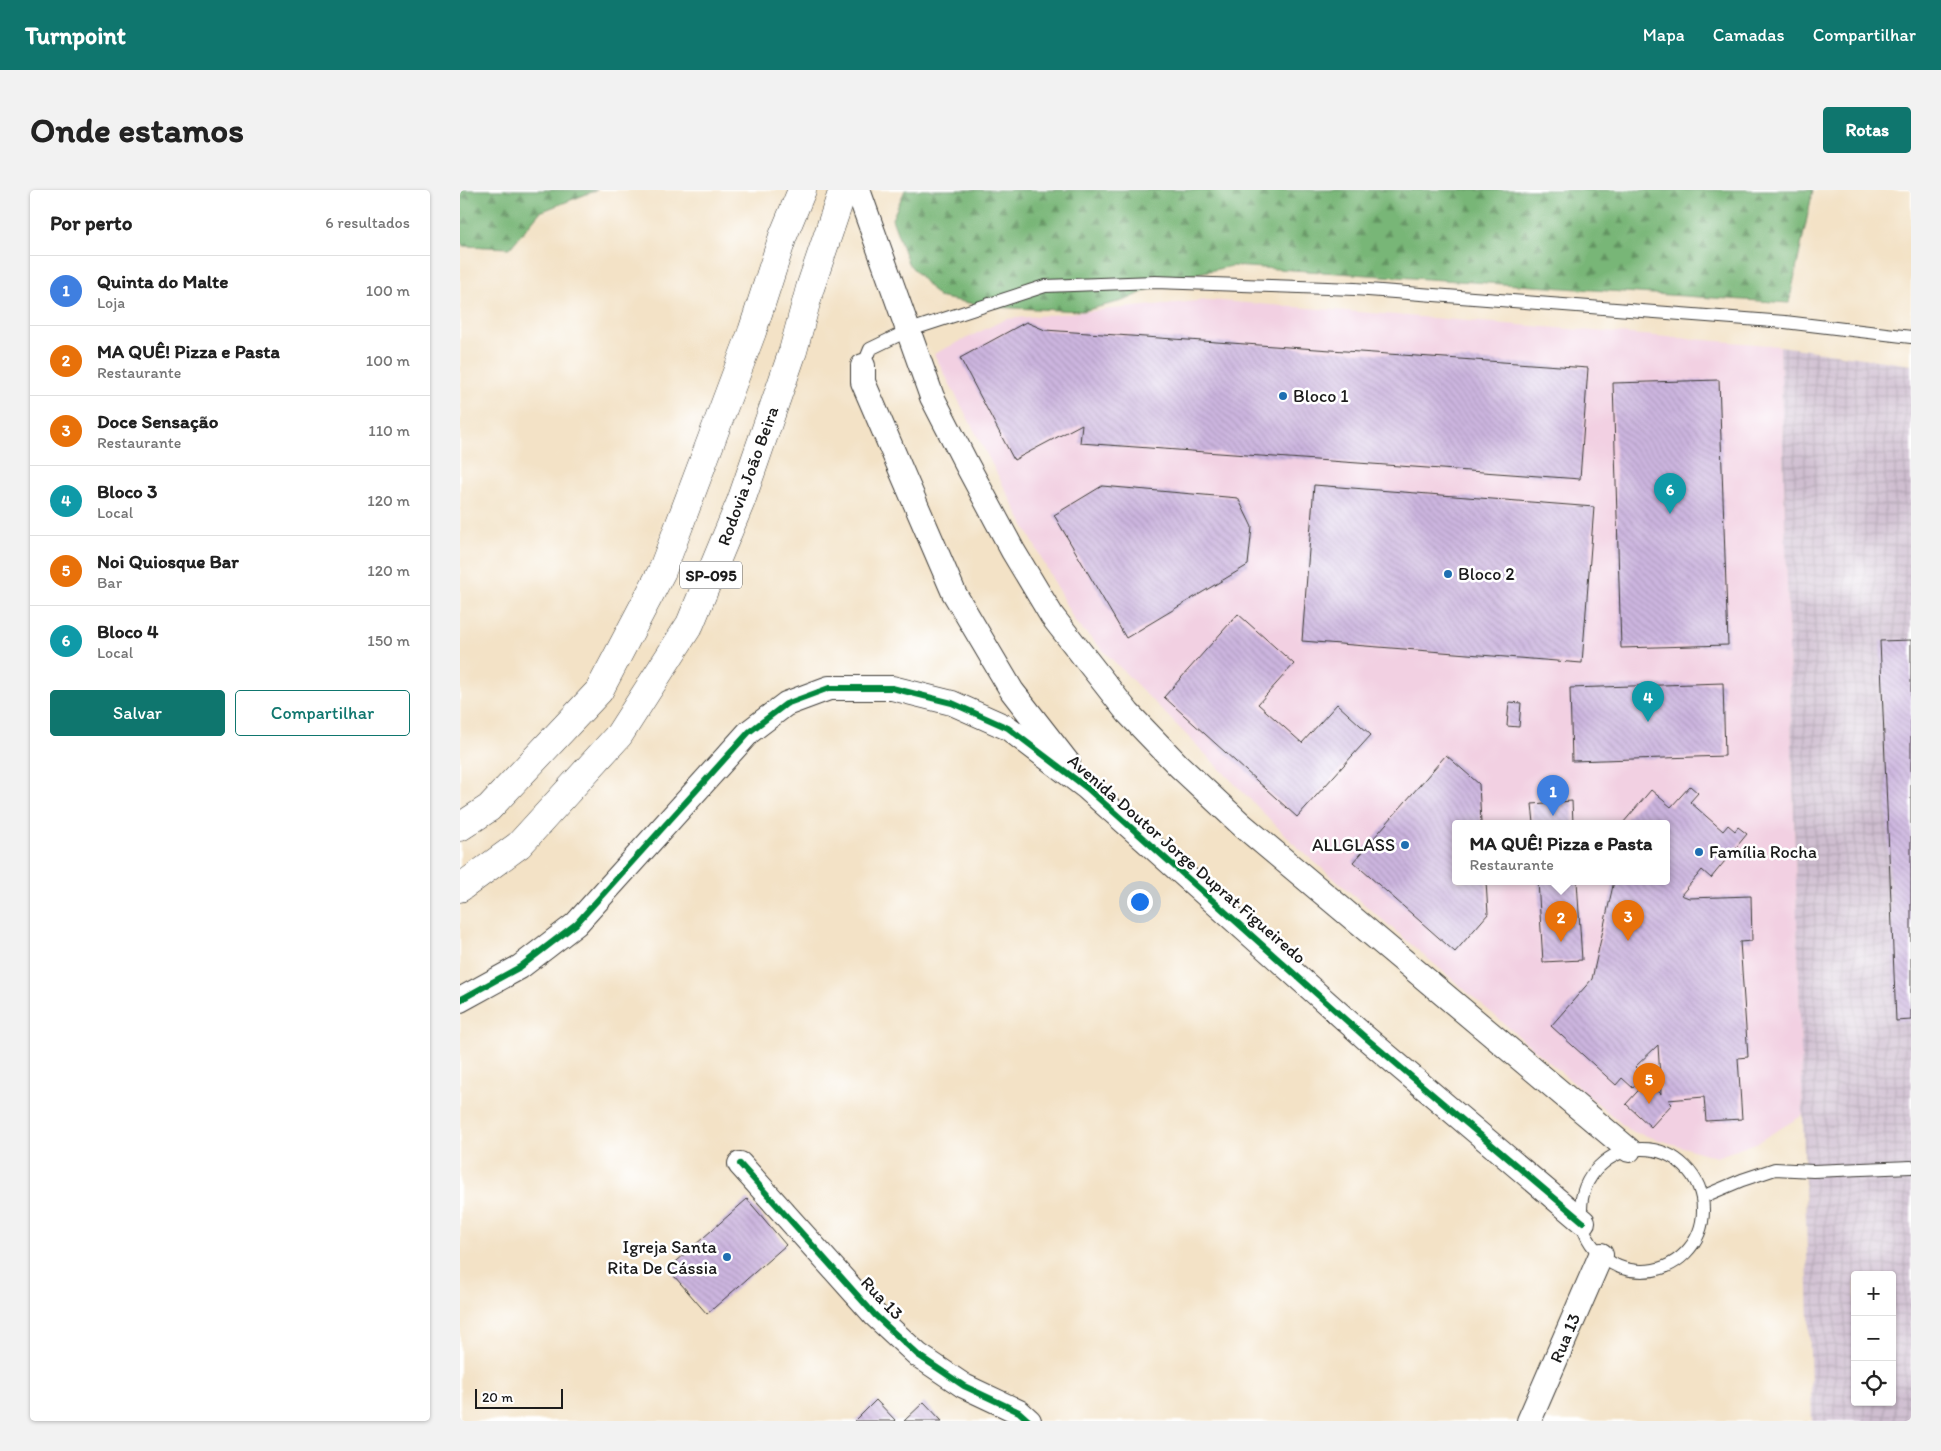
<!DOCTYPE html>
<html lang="pt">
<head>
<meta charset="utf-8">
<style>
	:root { --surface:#fff; --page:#f2f2f2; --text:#222; --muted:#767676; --line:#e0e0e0; --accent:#0f766e }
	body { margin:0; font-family:Itim,sans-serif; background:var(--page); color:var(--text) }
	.controls { position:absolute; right:15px; bottom:15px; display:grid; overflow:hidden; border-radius:5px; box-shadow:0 1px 4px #0004 }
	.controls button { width:45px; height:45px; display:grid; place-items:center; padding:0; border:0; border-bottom:1px solid var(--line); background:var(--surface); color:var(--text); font:25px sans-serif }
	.scale { position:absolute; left:15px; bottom:12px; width:88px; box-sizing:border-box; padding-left:5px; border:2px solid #1c1c1c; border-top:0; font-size:14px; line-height:18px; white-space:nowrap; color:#1c1c1c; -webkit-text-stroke:4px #fff; paint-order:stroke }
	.you { position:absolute; left:679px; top:711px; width:18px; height:18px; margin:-12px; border:4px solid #fff; border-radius:50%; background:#1a73e8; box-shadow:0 0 0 8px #1a73e833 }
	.badge { display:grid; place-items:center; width:32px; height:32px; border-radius:50%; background:var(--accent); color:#fff; font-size:16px; font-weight:700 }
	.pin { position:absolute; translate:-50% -41px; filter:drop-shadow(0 1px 2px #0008) }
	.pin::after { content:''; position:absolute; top:26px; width:18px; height:15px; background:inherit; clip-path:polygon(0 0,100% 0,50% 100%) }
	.popup { position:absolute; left:992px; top:630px; width:218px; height:65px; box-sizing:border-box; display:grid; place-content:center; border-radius:5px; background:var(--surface); filter:drop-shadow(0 1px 4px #0005); font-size:16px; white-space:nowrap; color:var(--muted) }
	.popup b { font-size:19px; color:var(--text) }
	.popup::after { content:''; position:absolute; left:50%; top:100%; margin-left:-10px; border:10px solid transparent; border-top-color:var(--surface) }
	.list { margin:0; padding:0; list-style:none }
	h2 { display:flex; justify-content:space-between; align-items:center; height:65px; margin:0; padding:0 20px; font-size:21px }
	h2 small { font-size:16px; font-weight:400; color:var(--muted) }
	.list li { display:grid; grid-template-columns:32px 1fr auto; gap:15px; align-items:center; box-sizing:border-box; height:70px; padding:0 20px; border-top:1px solid var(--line) }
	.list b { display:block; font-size:19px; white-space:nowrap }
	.list p { margin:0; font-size:16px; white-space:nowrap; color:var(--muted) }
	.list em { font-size:16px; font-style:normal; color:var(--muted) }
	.actions { display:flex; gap:10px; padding:15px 20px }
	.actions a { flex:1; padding:11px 0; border:1px solid var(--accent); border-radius:5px; text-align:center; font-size:18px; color:var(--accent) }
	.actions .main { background:var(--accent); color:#fff }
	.icon { flex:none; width:28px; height:28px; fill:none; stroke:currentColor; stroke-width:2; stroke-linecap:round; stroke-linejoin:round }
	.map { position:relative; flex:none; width:1451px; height:1231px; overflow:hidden; border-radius:5px }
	header { display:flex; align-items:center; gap:30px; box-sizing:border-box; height:70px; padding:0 25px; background:var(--accent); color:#fff }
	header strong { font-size:24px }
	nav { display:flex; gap:28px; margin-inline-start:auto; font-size:18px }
	.intro { display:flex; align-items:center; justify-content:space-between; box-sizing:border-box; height:120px; padding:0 30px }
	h1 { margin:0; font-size:35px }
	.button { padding:12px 22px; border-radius:5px; background:var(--accent); color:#fff; font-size:18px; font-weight:700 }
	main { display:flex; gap:30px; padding:0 30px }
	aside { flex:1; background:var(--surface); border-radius:5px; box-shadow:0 1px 4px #0004 }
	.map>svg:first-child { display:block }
</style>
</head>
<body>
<header>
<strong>Turnpoint</strong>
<nav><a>Mapa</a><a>Camadas</a><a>Compartilhar</a></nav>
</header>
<div class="intro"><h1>Onde estamos</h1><a class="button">Rotas</a></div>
<main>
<aside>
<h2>Por perto<small>6 resultados</small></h2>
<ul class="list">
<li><span class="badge" style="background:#3f7fe0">1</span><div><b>Quinta do Malte</b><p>Loja</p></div><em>100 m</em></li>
<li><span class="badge" style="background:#e8710a">2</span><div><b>MA QUÊ! Pizza e Pasta</b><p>Restaurante</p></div><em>100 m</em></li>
<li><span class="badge" style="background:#e8710a">3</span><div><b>Doce Sensação</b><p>Restaurante</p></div><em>110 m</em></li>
<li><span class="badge" style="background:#0f9aa8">4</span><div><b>Bloco 3</b><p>Local</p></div><em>120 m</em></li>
<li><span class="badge" style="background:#e8710a">5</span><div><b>Noi Quiosque Bar</b><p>Bar</p></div><em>120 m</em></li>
<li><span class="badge" style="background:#0f9aa8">6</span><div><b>Bloco 4</b><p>Local</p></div><em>150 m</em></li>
</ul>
<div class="actions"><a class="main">Salvar</a><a>Compartilhar</a></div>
</aside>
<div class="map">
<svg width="1451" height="1231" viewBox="0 0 1451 1231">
	<defs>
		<pattern id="industrial-grid" width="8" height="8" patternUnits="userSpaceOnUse" patternTransform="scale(1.25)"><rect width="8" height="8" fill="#cfbed0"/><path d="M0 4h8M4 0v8" fill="none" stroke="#b1a3b2"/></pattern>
		<pattern id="forest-firs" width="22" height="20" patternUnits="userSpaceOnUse" patternTransform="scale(1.25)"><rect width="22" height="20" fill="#78b677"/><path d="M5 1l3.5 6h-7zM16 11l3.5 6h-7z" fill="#629361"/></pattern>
		<pattern id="building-back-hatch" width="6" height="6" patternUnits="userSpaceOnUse" patternTransform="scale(1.25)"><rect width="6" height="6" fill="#ccb5df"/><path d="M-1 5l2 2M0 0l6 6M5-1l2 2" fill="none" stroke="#af9bbf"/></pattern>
	</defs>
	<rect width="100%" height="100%" fill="#fff"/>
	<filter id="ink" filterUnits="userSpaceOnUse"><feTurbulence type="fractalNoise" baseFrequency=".02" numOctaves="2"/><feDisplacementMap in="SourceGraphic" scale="10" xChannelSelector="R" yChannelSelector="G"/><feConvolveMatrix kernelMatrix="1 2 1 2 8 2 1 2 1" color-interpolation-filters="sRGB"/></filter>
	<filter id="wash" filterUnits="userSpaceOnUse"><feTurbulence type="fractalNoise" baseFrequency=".0096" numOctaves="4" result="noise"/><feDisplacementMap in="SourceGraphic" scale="20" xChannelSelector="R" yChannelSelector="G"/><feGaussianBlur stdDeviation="1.12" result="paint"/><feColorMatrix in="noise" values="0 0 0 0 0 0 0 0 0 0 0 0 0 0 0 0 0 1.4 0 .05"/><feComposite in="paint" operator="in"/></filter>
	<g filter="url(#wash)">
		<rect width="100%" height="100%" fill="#f3e2c6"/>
		<path fill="#f2d0e2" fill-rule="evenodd" d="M748 110 1320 156 1343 925 1296 953 1256 967 1170 941 837 657 615 432 474 164 546 129ZM996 633H1206V691H996Z"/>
		<path fill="url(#industrial-grid)" fill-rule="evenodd" d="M1320 156 1451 175V1231H1352ZM1395 1085H1432V1212H1395Z"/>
		<path fill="url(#forest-firs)" stroke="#4a694a" d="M0 0H137L80 22 50 58 3 56 0 51Z
			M445 0H1353L1329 113 772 76 711 89 666 110 623 121 529 117 478 107 448 73 432 29Z"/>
		<g id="blocks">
			<path fill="url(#building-back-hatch)" d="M566 132 585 140 1128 178 1120 289 620 253 622 234 554 270 500 168Z
				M1259 190 1268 455 1161 458 1153 193Z
				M854 295 1134 317 1122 473 842 451Z
				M642 296 778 308 792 337 788 375 666 448 594 325Z
				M778 424 834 474 798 514 842 553 877 514 911 545 837 627 704 507Z
				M1451 450V830L1436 831 1420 451Z
				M1263 493 1265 566 1112 571 1110 498Z
				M1049 512 1061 513 1059 537 1047 536Z
				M986 565 1019 594 1021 633H996V691H1026L1028 724 995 762 893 672Z
				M1230 596 1238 603 1230 612 1263 641 1268 635 1275 641 1278 637 1287 644 1251 688 1242 680 1221 705 1229 708 1291 706 1292 751 1280 752 1288 867 1278 868 1282 929 1246 931 1244 907 1208 910 1212 914 1191 937 1166 914 1187 891 1201 904 1198 855 1175 877 1184 885 1173 898 1162 888 1156 895 1091 836 1132 789 1154 691H1206V633H1163L1191 600 1211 617Z
				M1112 611 1113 633H1074L1072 614Z
				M1078 691H1117L1122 770 1083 772Z
				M287 1009 326 1055 247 1124 208 1079Z
				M416 1210 436 1231H395Z
				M464 1212 482 1231H444Z"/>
		</g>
	</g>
	<g filter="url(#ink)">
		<use href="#blocks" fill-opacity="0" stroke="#3c3a36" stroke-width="1"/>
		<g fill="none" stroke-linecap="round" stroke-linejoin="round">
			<defs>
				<path id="service" d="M403 176 410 159 447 141 585 96 695 92 895 99 1325 132 1451 147
					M1121 1020a61 61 0 1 1 122 0a61 61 0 1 1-122 0Z
					M1242 1007 1282 990 1315 979 1353 981 1451 977"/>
				<path id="minor" d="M398 0 472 207 507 275 553 361 592 426 668 523 719 576 782 635 1169 960
					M403 176V192L494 403 552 501 608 573
					M0 810 60 777 116 734 289 542 326 514 369 498H432L492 513 548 538 627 598 906 848 1123 1032
					M280 974 415 1125 458 1165 504 1196 559 1222 569 1231
					M1069 1231 1141 1065"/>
				<path id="primary" d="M0 637 29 618 139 501 202 381 292 142 323 46 342 0
					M0 698 59 655 159 545 230 434 281 311 333 161 350 98 383 0"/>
			</defs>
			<use href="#service" stroke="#3c3a36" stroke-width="14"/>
			<use href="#minor" stroke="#3c3a36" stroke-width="26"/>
			<use href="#primary" stroke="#3c3a36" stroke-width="29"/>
			<use href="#service" stroke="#fff" stroke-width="12"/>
			<use href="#minor" stroke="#fff" stroke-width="24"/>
			<use href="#primary" stroke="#fff" stroke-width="28"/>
			<defs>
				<path id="cycleway" d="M0 810 60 777 116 734 289 542 326 514 369 498H432L492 513 548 538 627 598 906 848 1123 1032
					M280 974 415 1125 458 1165 504 1196 559 1222 569 1231"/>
			</defs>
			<use href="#cycleway" stroke="#fff" stroke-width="9"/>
			<use href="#cycleway" stroke="#00873e" stroke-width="6"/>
		</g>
	</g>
	<g fill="#1f6fb2" stroke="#fff" stroke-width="2">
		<circle cx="823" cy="206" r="5"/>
		<circle cx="988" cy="384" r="5"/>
		<circle cx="945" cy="655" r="5"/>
		<circle cx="1239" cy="662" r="5"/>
		<circle cx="267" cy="1067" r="5"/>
	</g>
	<g text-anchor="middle" stroke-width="5" stroke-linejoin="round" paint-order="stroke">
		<rect fill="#fff" stroke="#606060" stroke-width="1" x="220" y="371.5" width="62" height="27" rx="4"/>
		<g font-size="16" font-weight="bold" fill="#1c1c1c">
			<text x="251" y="391">SP-095</text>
		</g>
		<g font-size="18" fill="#1c1c1c" stroke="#fff" text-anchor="start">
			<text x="833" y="212">Bloco 1</text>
			<text x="998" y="390">Bloco 2</text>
			<text x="935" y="661" text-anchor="end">ALLGLASS</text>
			<text x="1249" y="668">Família Rocha</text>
			<text x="257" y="1063" text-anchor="end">Igreja Santa<tspan x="257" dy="21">Rita De Cássia</tspan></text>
		</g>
		<g font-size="18" fill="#1c1c1c" stroke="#fff">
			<text transform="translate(288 286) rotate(-70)" y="6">Rodovia João Beira</text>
			<text transform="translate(727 669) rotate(41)" y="6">Avenida Doutor Jorge Duprat Figueiredo</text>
			<text transform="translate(422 1108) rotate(46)" y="6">Rua 13</text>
			<text transform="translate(1105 1148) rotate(-67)" y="6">Rua 13</text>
		</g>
	</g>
</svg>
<div class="controls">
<button>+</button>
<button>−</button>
<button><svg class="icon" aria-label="locate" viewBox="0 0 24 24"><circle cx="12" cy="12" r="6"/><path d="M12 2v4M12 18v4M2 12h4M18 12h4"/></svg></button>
</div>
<div class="scale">20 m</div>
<div class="you"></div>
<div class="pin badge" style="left:1093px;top:626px;background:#3f7fe0">1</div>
<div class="pin badge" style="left:1101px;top:752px;background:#e8710a">2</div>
<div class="popup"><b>MA QUÊ! Pizza e Pasta</b>Restaurante</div>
<div class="pin badge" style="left:1168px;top:751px;background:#e8710a">3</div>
<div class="pin badge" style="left:1188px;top:532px;background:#0f9aa8">4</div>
<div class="pin badge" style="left:1189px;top:914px;background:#e8710a">5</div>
<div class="pin badge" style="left:1210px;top:324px;background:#0f9aa8">6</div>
</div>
</main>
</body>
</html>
